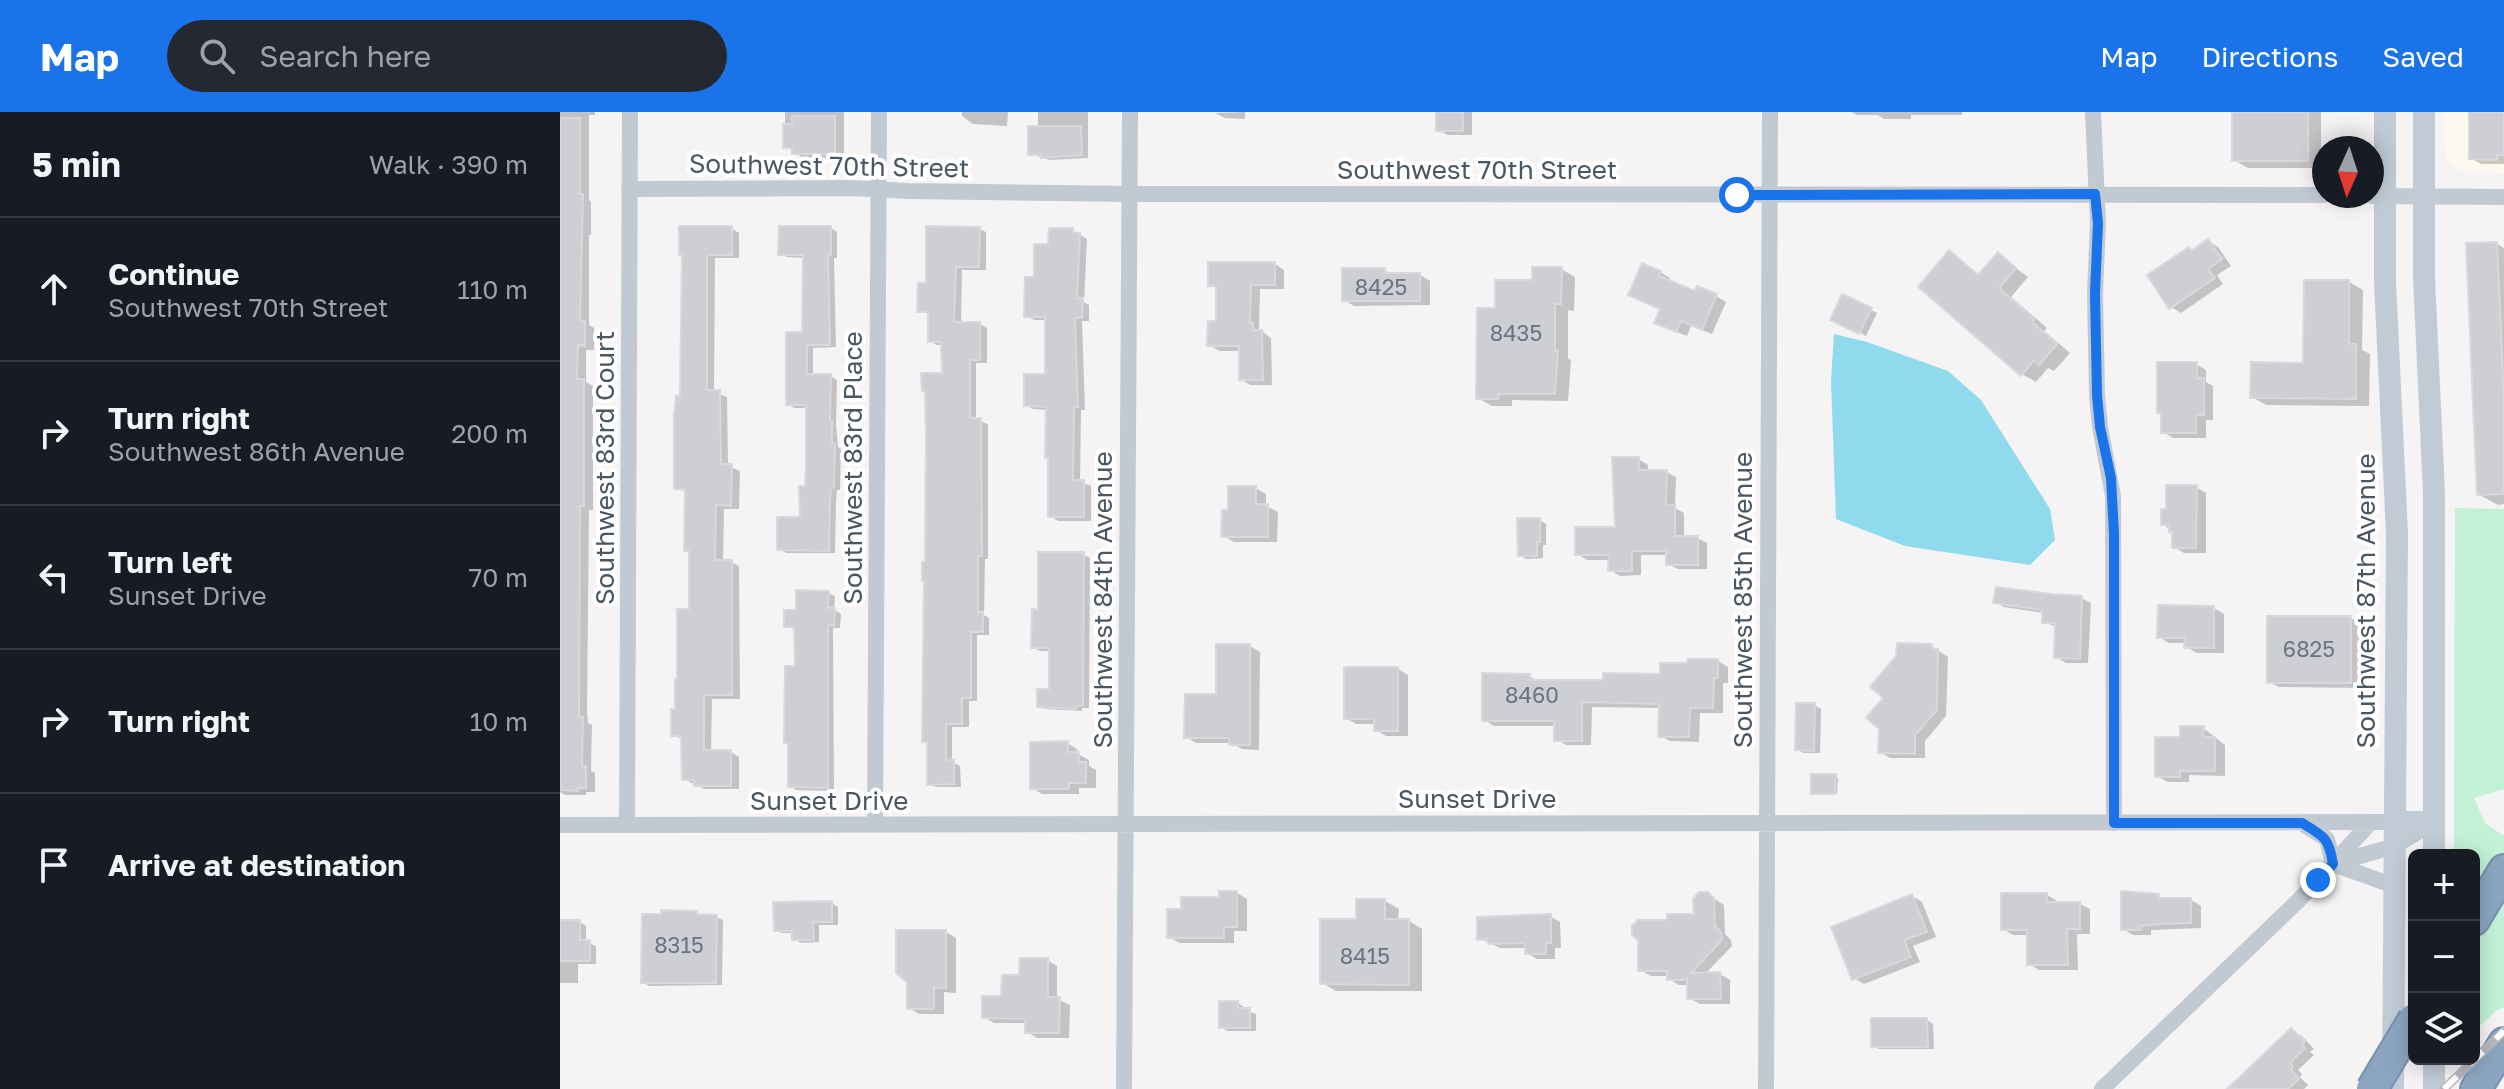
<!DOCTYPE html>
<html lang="en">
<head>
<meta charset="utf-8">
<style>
	:root { --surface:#171b24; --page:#242831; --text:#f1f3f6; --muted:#9ea1a6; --line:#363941; --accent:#1a73e8 }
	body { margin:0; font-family:"Golos Text",sans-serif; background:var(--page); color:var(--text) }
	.controls { position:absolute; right:24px; bottom:24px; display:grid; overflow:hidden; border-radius:12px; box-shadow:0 4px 20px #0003 }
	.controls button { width:72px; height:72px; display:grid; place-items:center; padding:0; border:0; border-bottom:2px solid var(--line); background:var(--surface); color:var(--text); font:40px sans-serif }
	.compass { position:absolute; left:1752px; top:24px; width:72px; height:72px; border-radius:50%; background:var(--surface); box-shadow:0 4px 20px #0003; rotate:183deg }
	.stop { position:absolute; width:24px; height:24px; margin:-18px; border:6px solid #1a73e8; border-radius:50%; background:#fff }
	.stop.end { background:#1a73e8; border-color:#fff; box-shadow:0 2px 8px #0008 }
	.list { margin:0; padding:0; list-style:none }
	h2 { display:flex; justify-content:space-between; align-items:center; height:104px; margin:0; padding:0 32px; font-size:34px }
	h2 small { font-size:26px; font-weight:400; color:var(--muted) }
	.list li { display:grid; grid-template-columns:52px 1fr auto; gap:24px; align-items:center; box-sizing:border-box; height:144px; padding:0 32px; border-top:2px solid var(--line) }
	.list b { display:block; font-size:30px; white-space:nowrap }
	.list p { margin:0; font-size:26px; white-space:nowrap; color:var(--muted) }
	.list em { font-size:26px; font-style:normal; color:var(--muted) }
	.icon { flex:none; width:44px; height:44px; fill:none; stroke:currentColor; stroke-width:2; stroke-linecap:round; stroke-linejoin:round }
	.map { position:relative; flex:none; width:1944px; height:977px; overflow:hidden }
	header { display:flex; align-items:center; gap:48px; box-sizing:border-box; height:112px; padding:0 40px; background:var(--accent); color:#fff }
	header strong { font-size:38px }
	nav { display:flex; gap:44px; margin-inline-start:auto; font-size:28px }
	.search { width:560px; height:72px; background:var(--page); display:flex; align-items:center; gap:20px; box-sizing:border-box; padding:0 28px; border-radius:44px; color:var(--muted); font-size:30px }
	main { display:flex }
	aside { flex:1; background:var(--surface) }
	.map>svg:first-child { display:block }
</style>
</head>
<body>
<header>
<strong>Map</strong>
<div class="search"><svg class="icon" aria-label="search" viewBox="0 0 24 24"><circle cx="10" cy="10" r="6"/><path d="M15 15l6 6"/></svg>Search here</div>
<nav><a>Map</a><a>Directions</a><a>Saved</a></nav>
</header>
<main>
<aside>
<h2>5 min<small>Walk · 390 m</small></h2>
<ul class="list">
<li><svg class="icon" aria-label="ahead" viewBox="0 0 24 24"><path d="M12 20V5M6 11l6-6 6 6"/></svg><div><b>Continue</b><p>Southwest 70th Street</p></div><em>110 m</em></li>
<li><svg class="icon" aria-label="right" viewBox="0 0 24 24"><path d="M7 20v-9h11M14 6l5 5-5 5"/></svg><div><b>Turn right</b><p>Southwest 86th Avenue</p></div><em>200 m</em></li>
<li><svg class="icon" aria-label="left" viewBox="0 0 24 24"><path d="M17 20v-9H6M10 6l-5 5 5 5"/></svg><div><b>Turn left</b><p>Sunset Drive</p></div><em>70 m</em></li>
<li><svg class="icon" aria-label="right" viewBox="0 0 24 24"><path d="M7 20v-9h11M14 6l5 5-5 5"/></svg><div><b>Turn right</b></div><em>10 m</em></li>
<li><svg class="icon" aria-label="arrive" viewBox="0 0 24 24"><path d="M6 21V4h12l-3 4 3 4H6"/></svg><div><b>Arrive at destination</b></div></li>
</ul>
</aside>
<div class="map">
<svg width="1944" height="977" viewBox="0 0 1944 977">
	<rect width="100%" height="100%" fill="#f5f3f3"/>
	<path fill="#fdf9ef" d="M1884 0H1944V62L1904 60 1891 53 1885 43Z"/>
	<path fill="#c3f1d5" d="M1895 396 1944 397V677L1914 686 1925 711 1944 724V895L1936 899 1914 919V743H1894Z"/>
	<path fill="#90daee" d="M1274 222 1307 230 1388 259 1421 288 1490 397 1495 428 1470 453 1345 434 1276 407 1271 269Z"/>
	<path fill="#0003" d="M0 0H35V3H29V88L31 90V123H29V213L34 216V238H26V270L33 274V398H29L27 599 28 611 32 613 31 659 35 661V680H26V683H5L0 680Z
		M225 0H284V46H243L225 34Z
		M402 0H448L447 14 413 12 402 4Z
		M478 0H528V46L490 48 470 42 478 16Z
		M685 0V7L665 6 655 1Z
		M878 0H912V23H888L878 18Z
		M1291 0H1402V3H1351V7H1324L1318 3H1297Z
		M1674 0H1761V56H1688L1674 48Z
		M1911 0H1944V52H1921L1911 46Z
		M171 116 179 121V146H155L154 280 167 285 168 354 180 359 179 397H164L163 450H171L179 454 180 587H152L151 640H171L179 645V677H144L124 667 123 628 113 623 131 499V440L126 437 127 380 116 376 122 286 124 143Z
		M271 116 277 120V146H274L276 235 253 236V264H270L277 268 276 313 278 335 281 337 280 378H277L276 390 275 441H226L219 437 242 407 247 376 248 296H234L228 292 244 222 245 146 227 145 220 142Z
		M419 117 426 120V158H402L401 212H420L427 216V251H416V308L428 312V447H425L424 503 429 506V523H417V589H409V615H392V650L400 654 401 675H376L369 672V632L364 629 367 452 384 263 383 233H377L370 229V202L359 198 368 173Z
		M512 118 527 127 524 190 529 193V209H522L525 298H521L520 370 531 374V409H498L490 404 488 298 473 297 466 293 487 264V208H474L466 203 476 167 490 134Z
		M1648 129 1658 135 1671 154 1657 163 1663 172 1621 201 1611 195 1629 137 1633 140Z
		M1937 132 1944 136V392L1938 393 1918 382Z
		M1390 141 1420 163 1438 143 1468 165 1451 185 1487 216 1484 219 1510 241 1494 259 1488 256 1476 270 1462 262Z
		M715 152 724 158V177H700L699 217 711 226 712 273H690L681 267V239H659L649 233 658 211V177L650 172Z
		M1001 157 1015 165 1014 199 1008 198V247L1011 248 1008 289 952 288V294H932L918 286 937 198 974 170Z
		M824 158 834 163H860L870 169V193L794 194 784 188Z
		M1100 160 1110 166 1108 170 1136 182 1156 184 1166 190 1152 222 1131 214 1127 224 1107 216 1102 197 1080 188Z
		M1789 170 1803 178 1802 238 1810 242 1809 294 1706 293 1692 285 1745 253Z
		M1311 198 1317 201 1306 224 1279 210Z
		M1636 252 1646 258V270L1653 274V308H1646V326H1613L1603 320Z
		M1078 347 1088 353V360H1106L1116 365 1115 396 1124 401V426H1137L1147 431V457H1118L1108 452V443H1081V463L1060 464 1050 458 1051 448H1027L1017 442 1057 417Z
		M1636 375 1646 381V441H1624L1614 435V421L1603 412Z
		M695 376 706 382V394L718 400 717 430H674L663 424 670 400Z
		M979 408 986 412V433H983V446L966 447 960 443Z
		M523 442 530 446 529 596H522V599L486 597 479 593 491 579V539H480L473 535 480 500Z
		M268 481 275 484 274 498 281 502 280 516H273L274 679 236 678 230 674 237 556 236 518 226 514Z
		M1521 486 1531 491 1528 551H1506L1496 545 1497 515 1484 510V501L1444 495 1435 490Z
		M1654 496 1664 502V541H1637L1626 535 1627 531H1609L1599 525Z
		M1790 506 1801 512V576L1719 575 1709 570Z
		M690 534 700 540 699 638 682 637 671 631H636L626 625 658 584Z
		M1371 534 1388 545 1386 604 1365 629V646H1330L1320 640Z
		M1158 549 1168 555V571H1163V601H1140L1139 630 1110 629 1100 624 1101 596 1032 595 1031 633H1006L996 627V614H934L924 608 969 564 979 570H1045L1102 564Z
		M838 557 848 563V624H826L816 618V612H796L786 606Z
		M1254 593 1261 597 1260 641H1243L1237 637Z
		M1643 616 1665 633V664L1629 663V670H1608L1597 664 1622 627Z
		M507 631 517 637 518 642 529 648V654L536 658V676H519V682H482L472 676Z
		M1275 664 1278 666 1277 682H1255Z
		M677 781 687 787V819H674V831H619L609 825 623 799Z
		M1147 782 1164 793 1165 822 1171 828 1172 834 1145 862H1160L1170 868V892H1140L1129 886V873H1119L1109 867V864H1091L1080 858 1109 810 1136 804Z
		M1487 783 1497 789V792H1520L1530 797V822H1517L1518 858H1479L1469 852V823H1453L1443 817Z
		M1352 784 1362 790 1376 825 1353 834 1360 850 1304 872 1294 866Z
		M1599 784 1606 788H1631L1641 794V816L1591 818V823H1573L1563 817Z
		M825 789 839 797 838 809H849L862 817V879H776L762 871 798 809Z
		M271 791 278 795V813H259V830L241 831 234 827V821H222L215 818Z
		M136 801 142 804 156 805 163 808 162 873 89 874 83 870Z
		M990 804 1000 810 1001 836H995V847H977L967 841V836H940L919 826Z
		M0 810H20L26 814V830L36 834V852H18V871H0Z
		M386 820 396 826V881L384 880V902H359L349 896Z
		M487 848 497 854V887L510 893 509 926H477L467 920V911H434L424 905 461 865Z
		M678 891 684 895V898L696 902V919H667L661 915Z
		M1367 908 1373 912 1374 937H1319L1313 934Z
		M1732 918 1742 924 1754 937 1750 940 1754 943 1738 958 1742 962 1740 965 1748 973 1744 977H1671Z"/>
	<path fill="#cdcfd5" stroke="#d7d9de" stroke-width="2" d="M876 0H903V19H876Z
		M1672 0H1748V49H1672Z
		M1909 0H1944V43H1937V48L1909 47Z
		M232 4H275V42H232V36H223V12H232Z
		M0 6H20V82H23L20 208 25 209V234L18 233 17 267H24V394H20L19 593V605H23L22 654H26V676H18V679L0 678Z
		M468 14H521L522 43 481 46V43H468Z
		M119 114H172V143H147V278H160L161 352H172L171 394 156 393 155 448H172V583H144V638H171V674H134V668H122L121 624H111V597H115V567H117V497H129V439H124L125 377H114V303L116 284H120L122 143H119Z
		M219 114H271V143H268L270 233H247V262H271L270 309H272V331H275L274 375 271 376 270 386 269 439 217 438V405H240L239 374H245L246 357V293H226V220H242L243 143H218Z
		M366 114 420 115 419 155H396L394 210H420V248H410V306H421L422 444H418V500H423V520H411V586H402V612H386V649L394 648V672L367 673V630H362L364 469H362V450H365L366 324 365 279H362L361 261H382L381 230H368V200H357L358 171H366Z
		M489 116H513V121H520L517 186H523L522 206H515L518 295H514L513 368H524V405H488V346H485L486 295 464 294V262H485V205H464L465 165H474V132H488Z
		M1648 127 1662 147 1648 157 1655 166 1609 197 1587 163 1629 135 1631 139Z
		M1937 130 1944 290V382L1917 383 1906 131Z
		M1389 138 1418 163 1438 140 1456 156 1439 176 1474 207 1472 210 1497 232 1479 253 1474 248 1461 264 1358 175Z
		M648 150H715V173H691L690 211H693V218H702L703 268H679V234H647L648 209H656V174H648Z
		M1082 151 1101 159 1099 164 1135 179 1137 174 1157 182 1142 218 1121 209 1116 220 1094 211 1100 197 1068 183Z
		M972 155H1002L1001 192H995V239L998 238 995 282H939L938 287H916L917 196H935V168H972Z
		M782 156H825V161H860V189H782Z
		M1744 168H1789V232H1796V287L1690 286 1691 250 1743 251Z
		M1282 182 1312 196 1299 222 1270 208Z
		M1597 250H1637V266H1644V303H1636V321H1601V301H1597Z
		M1052 345H1079V358H1107L1106 393H1115V424H1138V453H1106V439H1072V459H1048L1049 443H1015V415H1055Z
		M1606 373H1637L1636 436H1612V420H1609V413H1601V397H1606Z
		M668 374H696V392H708V425H661L662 398H668Z
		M957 406H980V430H977V444H958Z
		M478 440H524L523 593 516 594V597L477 595V577H489V536H471L472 497 478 498Z
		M1436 475 1492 482 1522 484 1520 547 1494 546 1495 511H1482V498L1433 491Z
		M236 478 269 479 268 496H275L274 514 268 513V676L228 675V631H224L225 554H235L234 515H224V498H236Z
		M1598 493 1654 494V536H1624L1625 526H1597Z
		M1707 504H1791V571H1707Z
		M1337 531 1372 532V537H1378L1377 598 1355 623V642L1318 641 1319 617 1306 606 1323 586 1310 575 1336 544Z
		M656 532H690V633H669V626H624L625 582H656Z
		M1128 547H1158V566H1154L1153 596H1130L1129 625H1098L1099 592 1022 590V629H994V609H922V561L970 562 969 568H1043V561L1100 562V551H1127Z
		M784 555H838V619H814V607H784Z
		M1236 591H1255L1254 639 1235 638Z
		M1620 614H1644L1643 625H1655V659H1620V665H1595V625H1620Z
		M508 629V640H519V650H526V671H509V677H470V630Z
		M1251 662H1276L1275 682H1251Z
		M659 779H677V815H664V826H607V797H621V785H659Z
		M1561 779 1599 782V786H1631V811L1600 812 1581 814V818H1561Z
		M1139 780H1148L1154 786 1155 814 1161 820 1162 828 1131 861 1160 860 1161 887H1127V865L1124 868H1107V859H1078V828L1072 823V814L1078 808H1107V802H1134L1133 787Z
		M1441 781H1487V790H1520V817H1507L1508 853H1467V818H1441Z
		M1352 782 1367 820 1344 828 1351 845 1292 868 1271 815Z
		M796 787H825V807H849V873L760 872V807H796Z
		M272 789V810H253L254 828H232V819H214L213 790Z
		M101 798 137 799V802L157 803 156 871H81L82 802H101Z
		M991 802V831H986V842H965V831L928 832 927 827 917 828V805Z
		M0 808H20V828H30V849H0Z
		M336 818H386V876H374V897H347V870L336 861Z
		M460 846H488V885H500L499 921H465V907L422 906V884H441L442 863H459Z
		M659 889H678V896H690V916H659Z
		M1311 906H1367L1368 935H1311Z
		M1731 916 1745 930 1742 933 1745 936 1730 951 1733 955 1731 958 1739 967 1728 977H1667Z"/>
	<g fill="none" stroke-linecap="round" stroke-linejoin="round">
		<defs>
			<path id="highway" d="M1914 808 1944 758
				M1916 977 1944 931"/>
		</defs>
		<use href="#highway" stroke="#7690ad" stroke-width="34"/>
		<path stroke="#c1cad2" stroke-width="16" d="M1533 0 1538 111 1535 181 1537 283 1540 315 1553 384 1554 711
			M69 77 292 76 347 79 570 82 1764 83
			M1812 84 1944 85
			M0 713 1834 710
			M67 713 70 0
			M315 713 319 0
			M1746 714 1767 727 1773 752
			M1775 751 1835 734 1874 710
			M1773 752 1835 774
			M564 977 570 0
			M1206 977 1210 0
			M1542 977 1738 789 1811 710"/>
		<path stroke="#c1cbd6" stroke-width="22" d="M1825 0V170L1837 422 1833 977
			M1864 0V166L1874 381V743
			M1834 710H1874
			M1874 977V947"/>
		<use href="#highway" stroke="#8ba5c1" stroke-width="30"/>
		<defs>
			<path id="rail" d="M1884 977 1944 919"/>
		</defs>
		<use href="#rail" stroke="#b5b8bd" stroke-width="9"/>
		<use href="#rail" stroke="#fff" stroke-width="6" stroke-dasharray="18" stroke-linecap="butt"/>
		<defs>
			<path id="highway-bridge" d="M1812 977 1854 907"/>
		</defs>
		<use href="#highway-bridge" stroke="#7690ad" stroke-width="34" stroke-linecap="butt"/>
		<use href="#highway-bridge" stroke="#8ba5c1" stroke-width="30"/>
	</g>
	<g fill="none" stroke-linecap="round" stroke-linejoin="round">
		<path stroke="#1a73e8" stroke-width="10" d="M1177 83 1535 82 1538 111 1535 181 1537 283 1540 315 1551 366 1554 422V711H1742C1764 724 1769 726 1773 752L1758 768"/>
	</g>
	<g text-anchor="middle" stroke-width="8" stroke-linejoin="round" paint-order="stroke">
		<g font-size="22" fill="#6b747e">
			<text x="821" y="183">8425</text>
			<text x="956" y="229">8435</text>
			<text x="1749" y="545">6825</text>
			<text x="972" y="591">8460</text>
			<text x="119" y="841">8315</text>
			<text x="805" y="852">8415</text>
		</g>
		<g font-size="26" fill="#4a5661" stroke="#fff">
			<text transform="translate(269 54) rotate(1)" y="9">Southwest 70th Street</text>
			<text x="917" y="67">Southwest 70th Street</text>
			<text transform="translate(45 356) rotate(-90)" y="9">Southwest 83rd Court</text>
			<text transform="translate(293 356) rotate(-90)" y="9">Southwest 83rd Place</text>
			<text transform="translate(543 488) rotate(-90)" y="9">Southwest 84th Avenue</text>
			<text transform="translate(1183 488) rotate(-90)" y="9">Southwest 85th Avenue</text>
			<text transform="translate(1806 489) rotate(-90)" y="9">Southwest 87th Avenue</text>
			<text x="917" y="696">Sunset Drive</text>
			<text x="269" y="698">Sunset Drive</text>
		</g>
	</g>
</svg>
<div class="controls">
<button>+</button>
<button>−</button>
<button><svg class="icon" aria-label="layers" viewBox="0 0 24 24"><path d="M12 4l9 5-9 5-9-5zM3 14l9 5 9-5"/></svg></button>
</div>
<svg class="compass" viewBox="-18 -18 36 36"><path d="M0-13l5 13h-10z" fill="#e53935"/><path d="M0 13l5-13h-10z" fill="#9ea1a6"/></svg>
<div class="stop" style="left:1177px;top:83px"></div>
<div class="stop end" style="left:1758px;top:768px"></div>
</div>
</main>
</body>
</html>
